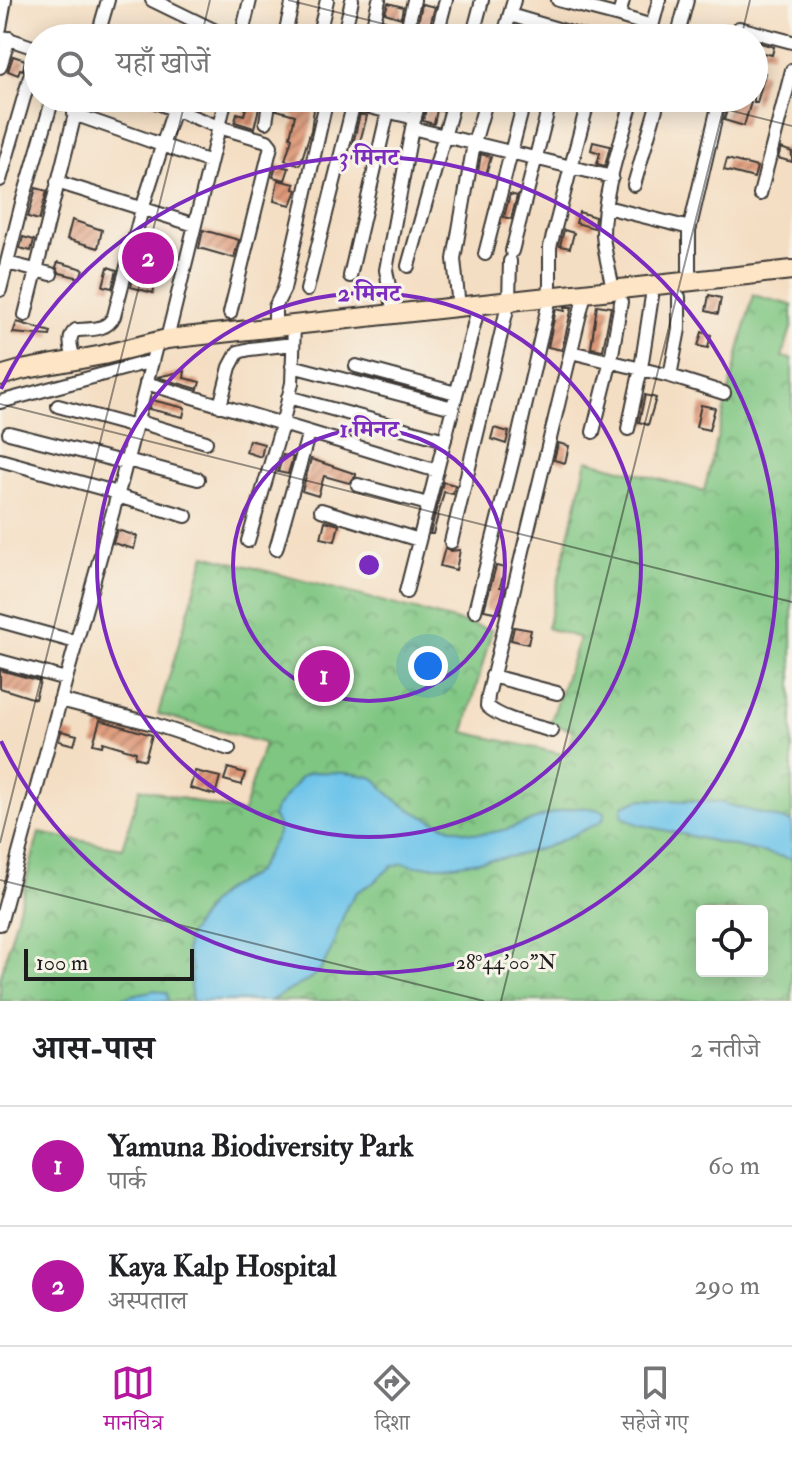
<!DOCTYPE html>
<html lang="hi">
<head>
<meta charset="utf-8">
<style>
	:root { --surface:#fff; --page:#f2f2f2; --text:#202124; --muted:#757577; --line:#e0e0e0; --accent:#b5179e }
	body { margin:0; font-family:"IM FELL Double Pica","Noto Serif Devanagari",serif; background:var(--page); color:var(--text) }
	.controls { position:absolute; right:24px; bottom:24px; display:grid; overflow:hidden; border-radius:8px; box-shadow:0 4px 20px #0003 }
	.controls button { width:72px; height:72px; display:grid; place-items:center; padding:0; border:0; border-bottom:2px solid var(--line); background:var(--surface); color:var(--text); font:40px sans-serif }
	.scale { position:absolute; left:24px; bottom:20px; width:170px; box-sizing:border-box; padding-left:8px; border:4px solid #1c1c1c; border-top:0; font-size:22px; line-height:28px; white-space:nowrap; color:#1c1c1c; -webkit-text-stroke:6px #f7f3e8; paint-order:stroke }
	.you { position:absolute; left:428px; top:666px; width:28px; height:28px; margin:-20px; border:6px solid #fff; border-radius:50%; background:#1a73e8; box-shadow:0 0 0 12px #1a73e833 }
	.badge { display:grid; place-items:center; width:52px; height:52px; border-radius:50%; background:var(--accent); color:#fff; font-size:26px; font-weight:700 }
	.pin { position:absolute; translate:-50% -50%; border:4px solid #fff; box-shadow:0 2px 8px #0006 }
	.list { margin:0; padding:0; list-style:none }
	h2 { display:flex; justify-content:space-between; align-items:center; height:104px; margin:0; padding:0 32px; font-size:34px }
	h2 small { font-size:26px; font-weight:400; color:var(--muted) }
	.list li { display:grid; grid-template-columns:52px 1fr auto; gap:24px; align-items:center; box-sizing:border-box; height:120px; padding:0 32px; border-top:2px solid var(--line) }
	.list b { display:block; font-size:30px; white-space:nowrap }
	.list p { margin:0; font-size:26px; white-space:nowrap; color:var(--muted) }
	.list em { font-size:26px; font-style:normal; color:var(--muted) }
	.icon { flex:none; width:44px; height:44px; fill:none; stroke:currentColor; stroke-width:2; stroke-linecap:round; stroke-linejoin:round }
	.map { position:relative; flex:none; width:792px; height:1001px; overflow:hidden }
	.search { position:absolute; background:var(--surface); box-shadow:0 4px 20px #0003; left:24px; right:24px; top:24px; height:88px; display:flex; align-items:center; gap:20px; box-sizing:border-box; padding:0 28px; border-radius:44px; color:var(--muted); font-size:30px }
	.sheet { height:344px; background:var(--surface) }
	nav { display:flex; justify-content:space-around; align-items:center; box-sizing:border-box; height:112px; border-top:2px solid var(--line); background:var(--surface); font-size:22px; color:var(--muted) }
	nav a { display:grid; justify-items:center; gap:4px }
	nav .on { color:var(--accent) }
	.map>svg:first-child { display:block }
</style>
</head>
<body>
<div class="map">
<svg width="792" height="1001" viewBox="0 0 792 1001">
	<defs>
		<pattern id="park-crowns" width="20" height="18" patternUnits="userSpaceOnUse" patternTransform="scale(2)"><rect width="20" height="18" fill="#7fc682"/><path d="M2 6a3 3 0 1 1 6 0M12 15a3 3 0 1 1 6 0" fill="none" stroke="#67a06a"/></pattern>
		<pattern id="building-hatch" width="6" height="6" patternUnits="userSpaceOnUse" patternTransform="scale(2)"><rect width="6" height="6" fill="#de9979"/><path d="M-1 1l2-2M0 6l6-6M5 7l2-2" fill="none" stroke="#b37c62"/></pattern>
	</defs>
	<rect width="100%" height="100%" fill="#f7f3e8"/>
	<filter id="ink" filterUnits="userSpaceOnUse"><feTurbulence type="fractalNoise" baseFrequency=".0125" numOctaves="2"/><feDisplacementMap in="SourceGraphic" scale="16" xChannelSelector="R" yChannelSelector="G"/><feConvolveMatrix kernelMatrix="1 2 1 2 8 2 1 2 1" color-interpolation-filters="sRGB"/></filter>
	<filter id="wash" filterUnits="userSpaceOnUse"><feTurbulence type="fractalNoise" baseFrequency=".006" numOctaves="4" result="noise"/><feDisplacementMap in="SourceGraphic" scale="32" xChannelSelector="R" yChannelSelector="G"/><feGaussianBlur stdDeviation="1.8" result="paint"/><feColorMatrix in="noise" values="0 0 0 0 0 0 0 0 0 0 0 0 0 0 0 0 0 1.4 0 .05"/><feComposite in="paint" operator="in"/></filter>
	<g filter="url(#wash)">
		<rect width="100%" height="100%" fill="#f4dec3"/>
		<path fill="url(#park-crowns)" stroke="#4e714f" stroke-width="2" fill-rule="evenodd" d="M753 295 792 305V325L782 357 792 359V1001H0V979L39 833 122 848 140 788 243 813 264 743 158 714 205 555 492 630 464 732 567 755 573 730 550 724 579 638 547 628 587 460 704 491ZM702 911H762V971H702Z"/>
		<path fill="#6dc4ea" stroke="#447083" stroke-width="2" d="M310 772C325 772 365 772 377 780 381 784 384 790 389 794 407 811 449 830 473 833 517 838 562 794 605 812L603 819 599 823 547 847 515 856 445 866H414L404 863 392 866 373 883 357 892 347 906 331 950 321 969 307 981 270 1001H192L190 986 192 970 186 951 188 936 211 902 228 887 244 880 257 871 278 834V825L273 816 274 811 301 777Z
			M641 799 719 802 792 822V859L637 824 622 816 623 806Z
			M155 990 167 993 168 1001H107Z"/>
		<g id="blocks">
			<path fill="url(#building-hatch)" d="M388 3 403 7 401 18 385 13Z
				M422 4 435 7 428 32 417 28Z
				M754 41 774 47 772 55 754 51Z
				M13 56 25 60 23 70 20 69 18 75 8 71Z
				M754 71 765 73 757 103H754Z
				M249 98 261 100 254 128 235 122 237 113 244 115Z
				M279 98H299L315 102 311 130 300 165 285 160 292 138 290 137 295 115 277 110Z
				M429 98H446L442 111 437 110 434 124 423 121Z
				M731 98 751 102 744 126 724 120Z
				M360 114 367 116 359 145 353 144Z
				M593 142 610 146 605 166 597 164 600 153 591 150Z
				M781 148 792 152V162L778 158Z
				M388 150 398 153 396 165 385 162Z
				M481 154 491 157 486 174 478 172Z
				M727 159 757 167 754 178 724 170Z
				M276 165 289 168 285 180 273 177Z
				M278 180 295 184 294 189 297 190 291 205 274 201Z
				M36 188 47 191 39 220 28 217Z
				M510 194 517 196 511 219 504 217Z
				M579 212 595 217 594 228 576 223Z
				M72 220 102 230 98 248 67 239Z
				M203 230 239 240 234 258 199 248Z
				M564 230 574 233 570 248 560 246Z
				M23 237 34 240 31 251 20 248Z
				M143 242 167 249 163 264 161 263 153 293 131 287Z
				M58 262 83 269 80 278 60 273 56 267Z
				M108 267 117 270 112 288 103 286Z
				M709 295 721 298 718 314 706 311Z
				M597 305 611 307 603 350 591 348Z
				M565 307H572L562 350 548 347 556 309 565 311Z
				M17 322 51 332 50 336 13 333Z
				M702 332 711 335 708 348 698 346Z
				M185 371 184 378 200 382 198 389 157 377Z
				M645 395 656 398 648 425 639 422Z
				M152 400 185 408 183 417 149 409Z
				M701 405 715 408 709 430 696 427Z
				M494 428 509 432 506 444 491 439Z
				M249 440 264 444 261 457 246 452Z
				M558 443 569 446 565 463 554 460Z
				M283 455 293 457 288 474 278 472Z
				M311 459 356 474V476L349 483 324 476 318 496 302 491Z
				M443 482 455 485 453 494 444 492 433 534H430Z
				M325 521 339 525 335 541 321 538Z
				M117 530 137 536 134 549 113 543Z
				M445 548 450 551 460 550 456 570 440 566Z
				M496 566 505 568 500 587 505 588 499 613 484 610Z
				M514 627 531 630 528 644 511 640Z
				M0 670 40 681 35 699 0 688Z
				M100 720 152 735 145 760 135 757 136 752 103 742 102 746 93 744Z
				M61 731 77 735 74 745 59 741Z
				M228 768 245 773 242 785 224 780Z
				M195 771 220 777 215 795 190 788Z"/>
		</g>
	</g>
	<g filter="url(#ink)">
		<use href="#blocks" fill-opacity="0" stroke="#3c3935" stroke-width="2"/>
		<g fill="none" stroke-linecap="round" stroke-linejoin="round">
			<defs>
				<path id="street" d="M152 0 230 38
					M558 0 619 16
					M623 0 619 16 652 26
					M510 15 588 38
					M0 28 5 0
					M0 36 38 49
					M97 38 108 0
					M241 38 250 0
					M284 38 293 0
					M318 38 327 0
					M343 38 352 0
					M370 38 379 0
					M405 38 414 0
					M436 38 446 0
					M472 38 482 0
					M503 38 514 0
					M649 38 659 0
					M677 38 687 0
					M734 38 739 28 792 42
					M0 67 9 38
					M145 98 219 127 267 141 271 146 230 313
					M332 98 415 118
					M74 114 210 162
					M266 122 270 98
					M412 128 612 177
					M0 180 38 49
					M57 182 195 225
					M634 185 659 98
					M760 194 792 70
					M606 207 690 228
					M512 251 551 98
					M485 254 525 98
					M7 263 51 274
					M408 266 455 98
					M350 276 391 98
					M689 282V231L720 98
					M0 290 22 203 53 98
					M307 290 355 98
					M613 290C610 272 604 252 603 234 603 192 622 139 633 98
					M459 307 454 259 474 143 487 98
					M394 314 386 270 412 128 420 98
					M25 315 79 98
					M275 327V307L284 289 327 98
					M167 339 226 98
					M571 352 670 376 724 393
					M74 360C72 350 66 337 76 330 90 329 107 331 114 316L142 209 174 109
					M292 366 453 408
					M356 366 456 393
					M670 376 679 329V297
					M146 383 309 432 276 549
					M288 397 445 440
					M0 402 152 361
					M58 406 135 427
					M220 406 230 367 238 352 250 349 293 344
					M136 421 206 442
					M628 429 641 368 652 296
					M309 432 437 471
					M593 432 611 360 621 302
					M9 433 126 463
					M0 460 118 493
					M127 460 198 479
					M358 485 428 504
					M117 496 186 516
					M321 510 419 540
					M248 541 282 425 292 383 294 325
					M451 542 509 301 510 261
					M406 592 479 305
					M475 611 515 451 550 297V247L589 98
					M0 621 76 642
					M0 661 66 679
					M492 676 557 693
					M60 700 153 724 229 749
					M552 731C533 725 502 720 487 706L488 696 585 293
					M0 924 66 679 122 479 157 342"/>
				<path id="secondary" d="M0 376 21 370 103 355 167 339 792 270"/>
			</defs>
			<use href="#street" stroke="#3c3935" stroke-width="16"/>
			<use href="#secondary" stroke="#3c3935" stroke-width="22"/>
			<use href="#street" stroke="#fff" stroke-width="12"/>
			<use href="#secondary" stroke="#fde5c5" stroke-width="18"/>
		</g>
	</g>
	<path fill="none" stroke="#1c1c1c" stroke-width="2" stroke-opacity="0.45" d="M288 0 440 38M201 38 210 0M741 38 750 0M681 98 792 126M0 404 792 602M0 843 186 98M0 880 484 1001M501 1001 726 98"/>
	<g fill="none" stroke="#7b2cbf" stroke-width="4">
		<circle cx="369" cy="565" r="136"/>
		<circle cx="369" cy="565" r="272"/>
		<path d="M1 389A408 408 0 1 1 1 741"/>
	</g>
	<g font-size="20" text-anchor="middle" fill="#1c1c1c" stroke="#f7f3e8" stroke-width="6" stroke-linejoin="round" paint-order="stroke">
		<text x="506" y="969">28°44'00"N</text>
	</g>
	<circle cx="369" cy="565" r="12" fill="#7b2cbf" stroke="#f7f3e8" stroke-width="4"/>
	<g font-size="24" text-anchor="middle" font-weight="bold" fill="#7b2cbf" stroke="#f7f3e8" stroke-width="6" stroke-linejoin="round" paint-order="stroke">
		<text x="369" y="165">3 मिनट</text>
		<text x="369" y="301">2 मिनट</text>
		<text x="369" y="437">1 मिनट</text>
	</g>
</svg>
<div class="controls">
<button><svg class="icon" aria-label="locate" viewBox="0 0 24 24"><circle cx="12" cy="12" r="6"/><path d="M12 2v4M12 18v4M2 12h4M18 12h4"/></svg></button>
</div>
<div class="scale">100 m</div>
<div class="you"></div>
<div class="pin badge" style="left:324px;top:676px">1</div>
<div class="pin badge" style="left:148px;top:258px">2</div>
<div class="search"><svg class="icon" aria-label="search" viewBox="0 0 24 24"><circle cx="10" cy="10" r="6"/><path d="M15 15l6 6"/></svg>यहाँ खोजें</div>
</div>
<section class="sheet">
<h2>आस-पास<small>2 नतीजे</small></h2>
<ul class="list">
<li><span class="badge">1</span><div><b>Yamuna Biodiversity Park</b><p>पार्क</p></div><em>60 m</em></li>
<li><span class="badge">2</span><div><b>Kaya Kalp Hospital</b><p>अस्पताल</p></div><em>290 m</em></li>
</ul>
</section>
<nav>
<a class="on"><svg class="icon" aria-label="map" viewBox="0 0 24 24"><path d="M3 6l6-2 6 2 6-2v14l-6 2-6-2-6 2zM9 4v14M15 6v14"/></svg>मानचित्र</a>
<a><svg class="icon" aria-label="directions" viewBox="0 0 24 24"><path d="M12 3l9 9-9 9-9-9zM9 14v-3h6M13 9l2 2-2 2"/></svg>दिशा</a>
<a><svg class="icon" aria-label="saved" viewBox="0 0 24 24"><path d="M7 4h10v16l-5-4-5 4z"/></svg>सहेजे गए</a>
</nav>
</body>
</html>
